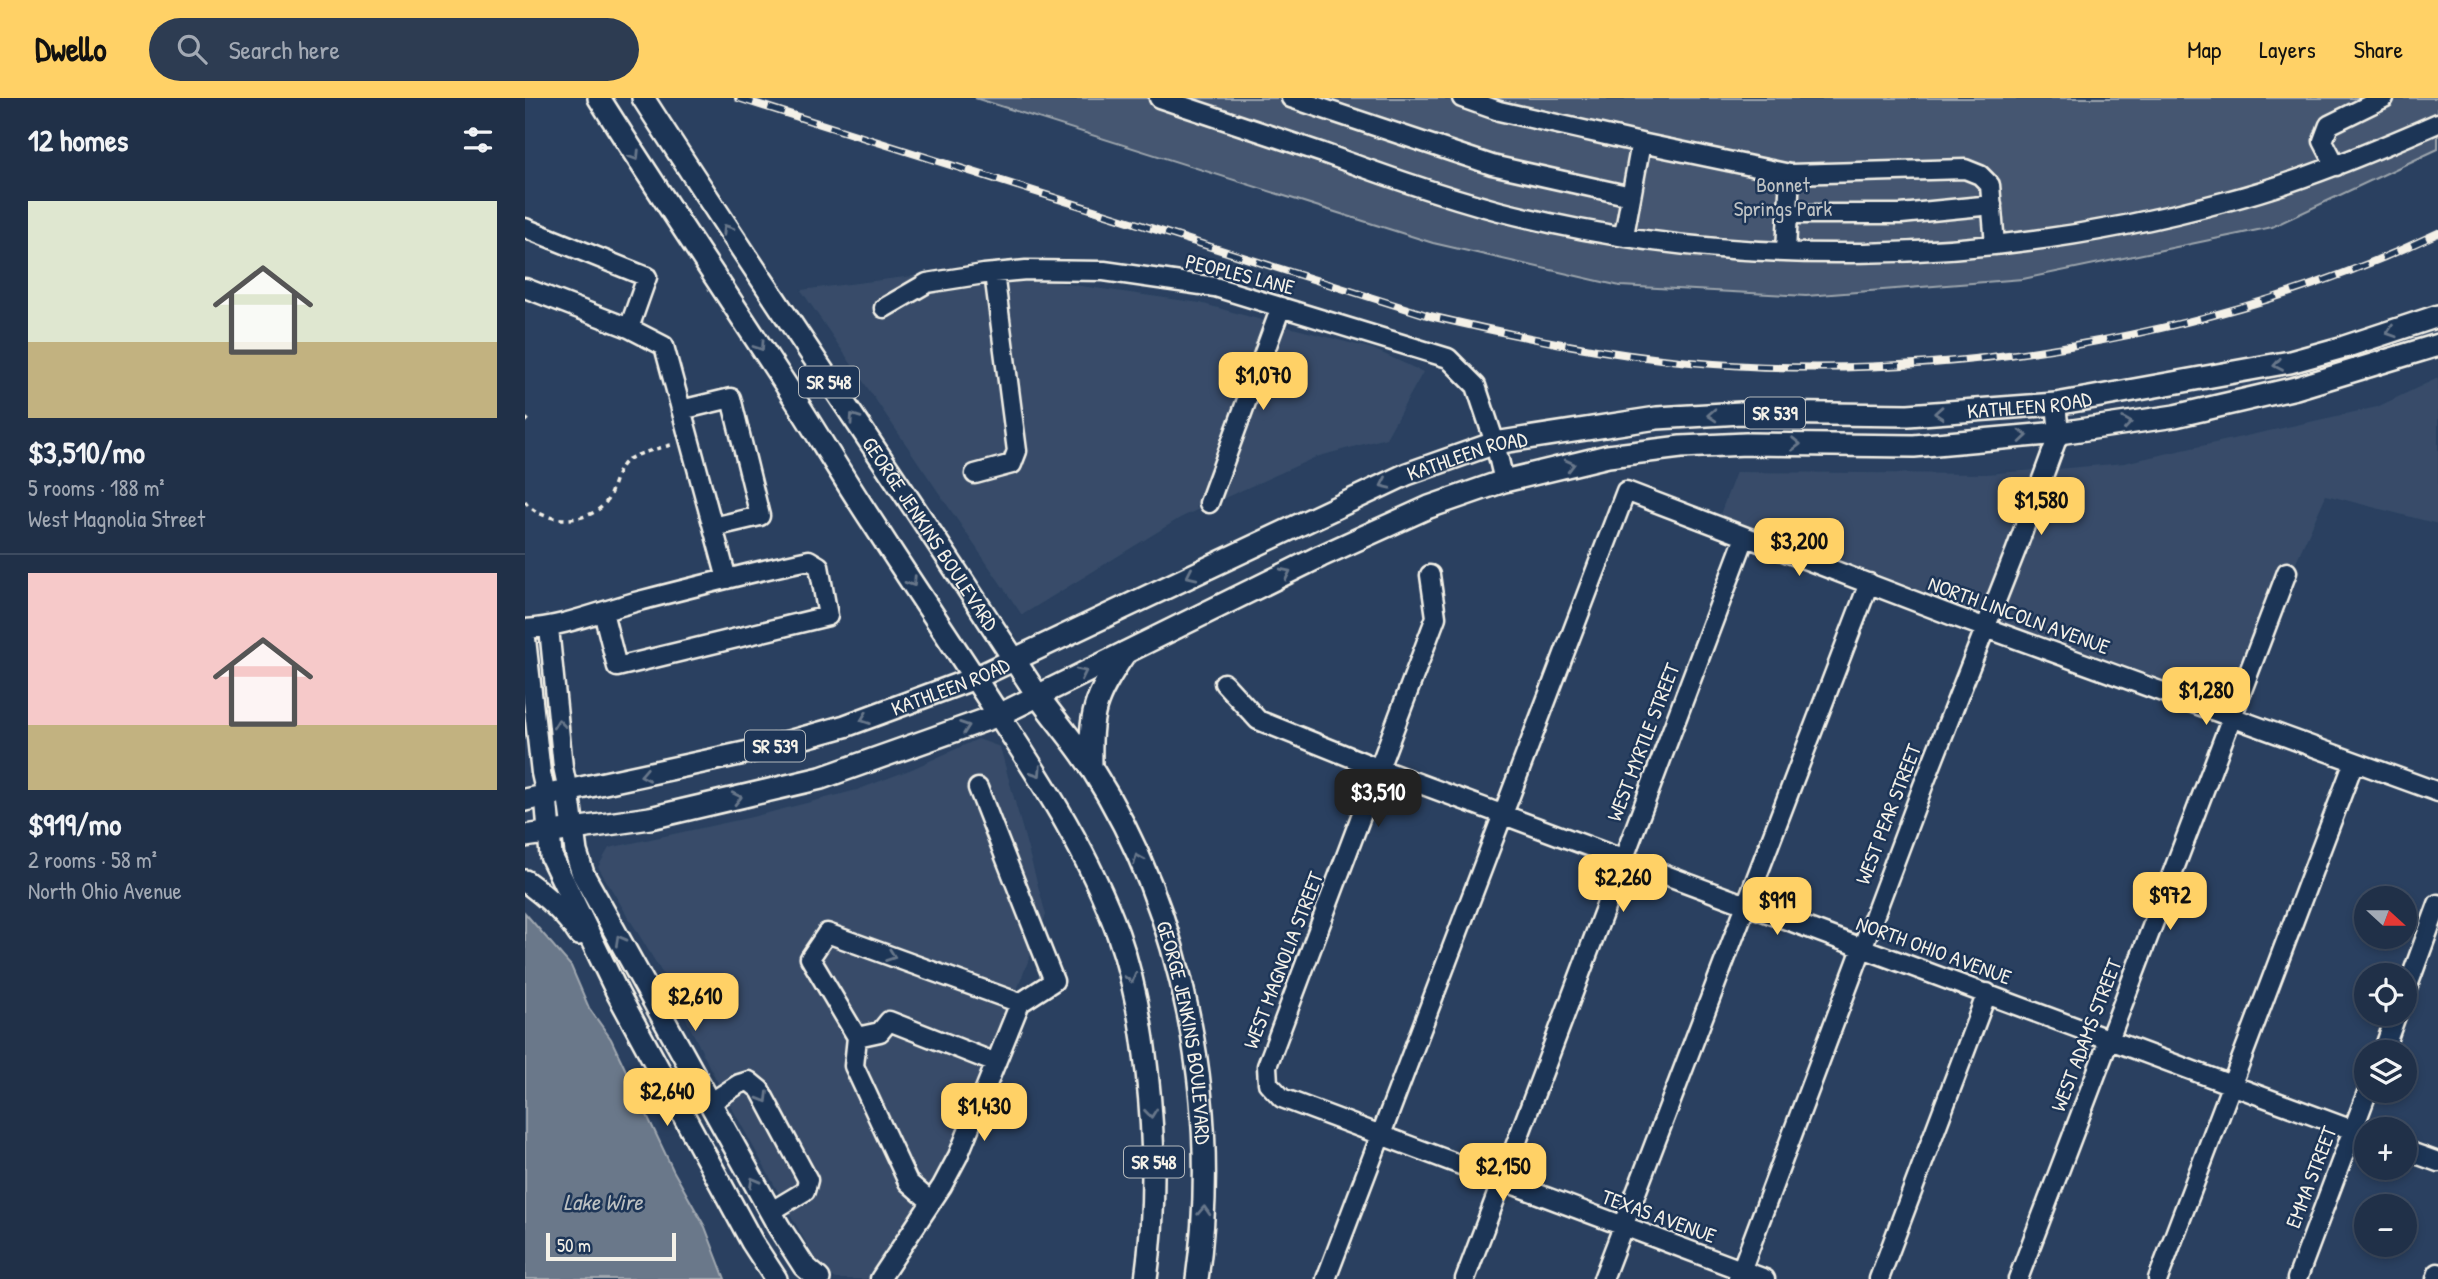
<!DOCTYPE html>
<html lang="en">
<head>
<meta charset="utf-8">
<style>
	body { margin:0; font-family:"Patrick Hand",sans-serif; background:#2d3c52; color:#f1f3f6; height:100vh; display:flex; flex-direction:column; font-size:26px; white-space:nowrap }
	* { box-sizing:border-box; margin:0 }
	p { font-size:23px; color:#a2a9b4 }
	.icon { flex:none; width:38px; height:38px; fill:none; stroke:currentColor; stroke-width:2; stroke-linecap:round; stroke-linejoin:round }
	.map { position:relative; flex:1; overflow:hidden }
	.drawer { display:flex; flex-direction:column; background:#203048; width:525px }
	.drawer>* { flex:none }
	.needle { width:46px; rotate:111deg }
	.tools { position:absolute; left:1829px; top:788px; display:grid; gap:14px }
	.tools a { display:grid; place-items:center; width:63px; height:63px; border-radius:50%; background:#203048; box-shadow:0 4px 10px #0003,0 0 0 2px #3d4b60; font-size:35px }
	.scale { position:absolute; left:21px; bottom:18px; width:130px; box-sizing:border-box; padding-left:7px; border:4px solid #f4f1e8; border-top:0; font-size:19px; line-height:24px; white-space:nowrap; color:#f4f1e8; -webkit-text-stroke:5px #1d3557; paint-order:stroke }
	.price { position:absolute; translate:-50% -60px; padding:0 16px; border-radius:14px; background:#ffd166; color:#111; font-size:23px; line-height:46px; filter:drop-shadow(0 2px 4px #0008) }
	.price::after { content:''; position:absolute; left:50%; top:42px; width:21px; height:16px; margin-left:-10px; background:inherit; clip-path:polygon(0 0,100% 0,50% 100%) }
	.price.current { background:#222; color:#fff }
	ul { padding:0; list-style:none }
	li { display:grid; align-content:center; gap:14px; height:371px; padding:0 28px }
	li+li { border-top:2px solid #3d4b60 }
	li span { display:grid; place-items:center; height:217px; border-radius:0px; color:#555 }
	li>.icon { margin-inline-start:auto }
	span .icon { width:126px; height:126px; fill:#fffc; stroke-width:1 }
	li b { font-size:30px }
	h2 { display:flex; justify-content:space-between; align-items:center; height:84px; padding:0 28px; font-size:30px }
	header { display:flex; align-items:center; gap:42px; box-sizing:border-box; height:98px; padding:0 35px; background:#ffd166; color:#111 }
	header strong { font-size:33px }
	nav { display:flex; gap:38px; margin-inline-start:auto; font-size:24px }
	.search { width:490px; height:63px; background:#2d3c52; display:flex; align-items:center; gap:18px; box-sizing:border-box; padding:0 24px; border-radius:38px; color:#a2a9b4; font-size:26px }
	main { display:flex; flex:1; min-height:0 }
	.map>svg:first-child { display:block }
	.built { fill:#374c69 }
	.green { fill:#445771; stroke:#9ca4ac; stroke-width:2 }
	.water { fill:#6a788a; stroke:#a1a8b0; stroke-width:2 }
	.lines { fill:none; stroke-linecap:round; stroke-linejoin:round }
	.minor-casing { stroke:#f4f1e8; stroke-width:23 }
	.major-casing { stroke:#f4f1e8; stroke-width:26 }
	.path { stroke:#f4f1e8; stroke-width:3.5; stroke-dasharray:5 5; stroke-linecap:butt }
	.minor { stroke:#1d3557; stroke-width:18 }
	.major { stroke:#1d3557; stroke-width:21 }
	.rail-casing { stroke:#f4f1e8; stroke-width:8 }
	.rail { stroke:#1d3557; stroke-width:5; stroke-dasharray:16; stroke-linecap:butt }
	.oneway { stroke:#68778a }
	.labels { text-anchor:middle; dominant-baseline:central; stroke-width:5; stroke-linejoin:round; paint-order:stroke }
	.shield { fill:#1d3557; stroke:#b4b9bc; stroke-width:2 }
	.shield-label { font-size:19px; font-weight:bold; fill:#f4f1e8 }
	.park-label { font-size:21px; fill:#bfc3c4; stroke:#1d3557 }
	.street-label { font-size:21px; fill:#f4f1e8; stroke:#1d3557 }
	.water-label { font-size:23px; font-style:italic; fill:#bdc1c2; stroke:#1d3557 }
</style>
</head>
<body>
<header>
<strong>Dwello</strong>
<div class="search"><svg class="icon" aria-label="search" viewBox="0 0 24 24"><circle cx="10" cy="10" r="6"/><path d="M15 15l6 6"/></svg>Search here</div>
<nav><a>Map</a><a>Layers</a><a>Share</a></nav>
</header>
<main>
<section class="drawer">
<h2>12 homes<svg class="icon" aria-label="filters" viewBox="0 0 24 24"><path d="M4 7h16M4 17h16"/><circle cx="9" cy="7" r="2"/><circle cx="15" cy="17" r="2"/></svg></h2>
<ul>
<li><span style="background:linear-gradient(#dfe7d0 65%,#c2b280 0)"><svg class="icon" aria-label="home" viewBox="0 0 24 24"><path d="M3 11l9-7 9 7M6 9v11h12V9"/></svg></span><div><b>$3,510/mo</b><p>5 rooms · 188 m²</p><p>West Magnolia Street</p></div></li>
<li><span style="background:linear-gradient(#f6c9c9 70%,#c2b280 0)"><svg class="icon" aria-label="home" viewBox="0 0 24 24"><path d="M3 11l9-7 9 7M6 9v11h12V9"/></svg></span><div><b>$919/mo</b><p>2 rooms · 58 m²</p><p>North Ohio Avenue</p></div></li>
</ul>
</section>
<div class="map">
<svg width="1913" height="1181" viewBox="0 0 1913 1181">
	<rect width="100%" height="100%" fill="#2a4060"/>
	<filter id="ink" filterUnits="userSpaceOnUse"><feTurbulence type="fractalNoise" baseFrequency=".0143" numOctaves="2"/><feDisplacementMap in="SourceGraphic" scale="14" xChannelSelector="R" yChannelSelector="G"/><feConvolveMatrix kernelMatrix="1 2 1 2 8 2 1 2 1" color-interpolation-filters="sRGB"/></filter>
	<g filter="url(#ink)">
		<path class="built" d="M 404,176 L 397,178 L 346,207 L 357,222 L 406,194 L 461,185 L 507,181 L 675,205 L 740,223 L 671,409 L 674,411 L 655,420 L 497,517 L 276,192 Z
			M 760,228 L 848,251 L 898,274 L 861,340 L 791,359 L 695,402 Z
			M 1913,280 L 1913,426 L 1801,397 L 1769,468 L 1756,463 L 1701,606 L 1474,524 L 1532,371 L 1599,365 L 1852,309 Z
			M 1510,372 L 1455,517 L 1194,419 L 1211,374 L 1461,376 Z
			M 453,641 L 475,649 L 521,817 L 490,897 L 486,902 L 424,1054 L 408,1083 L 343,1181 L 311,1181 L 295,1170 L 185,970 L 145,888 L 73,769 L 84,750 L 227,719 L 332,692 L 387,671 Z"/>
		<path class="green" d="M 450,0 L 1913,0 L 1913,51 L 1747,129 L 1498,181 L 1281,198 L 1095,188 L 908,145 Z"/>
		<path class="water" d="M 0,815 L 46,868 L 64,910 L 86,941 L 148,1072 L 180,1129 L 200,1181 L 0,1181 Z"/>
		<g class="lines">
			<defs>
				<path id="minor" d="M 634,0 C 689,18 743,37 798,55 C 856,76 914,97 974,113 C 1209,174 1469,167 1702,103 C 1775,84 1844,55 1913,25
					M 766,0 L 967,67 L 1106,98
					M 937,0 L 974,13 L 1116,45 L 1099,137
					M 1116,45 L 1265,76
					M 1811,68 L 1798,43 L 1804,27 L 1859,0
					M 1263,116 L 1376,116 L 1467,107
					M 0,130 L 122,179 L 104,230 L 0,190
					M 1261,153 L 1265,76 L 1440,71 L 1455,77 L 1465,87 L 1470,147
					M 359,210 L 402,185 L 459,176 L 501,172 L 579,173 L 690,189 L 923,260 L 951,288 L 970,345 L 979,383
					M 104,230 L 139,248 L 202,481
					M 156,312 L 206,300 L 235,418 L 188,429
					M 450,376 L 487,366 L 492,353 L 469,175
					M 684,405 L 756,209
					M 905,477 L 911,519 L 742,968 L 743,985 L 757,1000 L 1240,1181
					M 24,530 L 38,669 L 43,693
					M 0,531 C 38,529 73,514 110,504 C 168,489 226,474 284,462 L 294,468 L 303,518 L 92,569 L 78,514
					M 0,532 L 16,675 L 21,697
					M 699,585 L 733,622 L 855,671 L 1841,1037
					M 1880,896 L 1913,806
					M 332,939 L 329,968 L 383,1084 L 406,1104
					M 1858,954 L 1872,915
					M 471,965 L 364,923 L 355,934 L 332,939 L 285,860 L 302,835 L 495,905
					M 185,1005 L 214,986 L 224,983 L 235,992 L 283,1082 L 280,1093 L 245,1114
					M 1880,1052 L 1913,1064
					M 355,1181 L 417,1088 L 433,1058 L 495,905 L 529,883 L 453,690
					M 801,1181 L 1101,393 L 1431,519 L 1913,694
					M 940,1181 L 1220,439
					M 1078,1181 L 1344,485
					M 1213,1181 L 1398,688 L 1491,452 L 1534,335 L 1531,306
					M 1354,1181 L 1462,895
					M 1493,1181 L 1762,474
					M 1633,1181 L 1829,664
					M 1772,1181 L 1843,992
					M 1911,1181 L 1913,1175"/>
				<g id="major">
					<path d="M 74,0 C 134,95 196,187 257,281 C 289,330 318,380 350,428 C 391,492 434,555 475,619 C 521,689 565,758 593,836 C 609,881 617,927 622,974 C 630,1045 631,1110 621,1181"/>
					<path id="s1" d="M 118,0 C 211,145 308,288 404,432 C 440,486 475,540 511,595 C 529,621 550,644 567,671 C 660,817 696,1010 672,1181"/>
					<path d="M 566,670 C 565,614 568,602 600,555"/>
					<path d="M 43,693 L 51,754 L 58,776 L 254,1129 L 279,1168 L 294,1181"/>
					<path d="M 21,697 L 26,758 L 93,896 L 227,1144 L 251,1181"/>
					<path id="s2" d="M 0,702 L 238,651 L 320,628 L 450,580 L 882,376 L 970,345 L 1132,320 L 1216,315 L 1383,317 L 1531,306 L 1765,264 L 1819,249 L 1913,218"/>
					<path d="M 0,738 L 125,720 L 296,680 L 474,617 L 796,458 L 904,409 L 979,383 L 1083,358 L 1156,349 L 1221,346 L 1389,348 L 1534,335 L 1650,318 L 1771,290 L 1913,247"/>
					<path d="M 0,783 C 21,798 40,814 54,836"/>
				</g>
			</defs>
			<use href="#minor" class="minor-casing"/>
			<use href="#major" class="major-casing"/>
			<path class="path" d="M 0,324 L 5,319
				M 0,403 C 16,427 64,427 81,404 C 89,392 90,375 99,365 C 107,356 136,350 149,346"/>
			<use href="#minor" class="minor"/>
			<use href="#major" class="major"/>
			<defs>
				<path id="rail" d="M 213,0 L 905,218 C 991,238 1077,256 1165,264 C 1409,286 1692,241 1913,135"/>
			</defs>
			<use href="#rail" class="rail-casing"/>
			<use href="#rail" class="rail"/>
		</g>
		<defs><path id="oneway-chevron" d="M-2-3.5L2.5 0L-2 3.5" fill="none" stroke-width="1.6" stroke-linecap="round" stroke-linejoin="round" transform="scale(1.75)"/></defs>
		<g class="oneway">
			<use href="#oneway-chevron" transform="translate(110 58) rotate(58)"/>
			<use href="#oneway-chevron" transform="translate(202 131) rotate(-123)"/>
			<use href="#oneway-chevron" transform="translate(1866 234) rotate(162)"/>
			<use href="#oneway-chevron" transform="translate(235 248) rotate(56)"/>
			<use href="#oneway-chevron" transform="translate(1753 267) rotate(169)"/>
			<use href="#oneway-chevron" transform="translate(1414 315) rotate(176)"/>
			<use href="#oneway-chevron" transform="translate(1187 317) rotate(177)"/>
			<use href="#oneway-chevron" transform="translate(329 320) rotate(-125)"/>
			<use href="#oneway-chevron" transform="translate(1602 325) rotate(-8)"/>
			<use href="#oneway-chevron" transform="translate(1498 338) rotate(-5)"/>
			<use href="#oneway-chevron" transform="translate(1271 346) rotate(1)"/>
			<use href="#oneway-chevron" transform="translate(1045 367) rotate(-14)"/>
			<use href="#oneway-chevron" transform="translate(860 386) rotate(155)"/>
			<use href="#oneway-chevron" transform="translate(761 475) rotate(-26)"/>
			<use href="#oneway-chevron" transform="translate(666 477) rotate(155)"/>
			<use href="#oneway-chevron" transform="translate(387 484) rotate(57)"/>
			<use href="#oneway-chevron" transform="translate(557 575) rotate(-26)"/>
			<use href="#oneway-chevron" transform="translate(340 621) rotate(160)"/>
			<use href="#oneway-chevron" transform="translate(34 626) rotate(-96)"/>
			<use href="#oneway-chevron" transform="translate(440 629) rotate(-19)"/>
			<use href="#oneway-chevron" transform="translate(512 674) rotate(57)"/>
			<use href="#oneway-chevron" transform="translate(120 677) rotate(169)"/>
			<use href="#oneway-chevron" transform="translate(212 700) rotate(-13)"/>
			<use href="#oneway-chevron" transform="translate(613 761) rotate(-114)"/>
			<use href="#oneway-chevron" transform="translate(95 842) rotate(-119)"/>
			<use href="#oneway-chevron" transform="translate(366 858) rotate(20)"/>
			<use href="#oneway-chevron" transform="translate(606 880) rotate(74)"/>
			<use href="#oneway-chevron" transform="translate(239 1000) rotate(59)"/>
			<use href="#oneway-chevron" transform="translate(626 1015) rotate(84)"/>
			<use href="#oneway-chevron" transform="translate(229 1084) rotate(-119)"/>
			<use href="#oneway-chevron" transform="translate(679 1113) rotate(-87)"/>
		</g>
	</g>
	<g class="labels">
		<g class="shield">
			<rect x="274" y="268.5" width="60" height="31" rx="5"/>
			<rect x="1220" y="299.5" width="60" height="31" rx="5"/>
			<rect x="220" y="632.5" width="60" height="31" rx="5"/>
			<rect x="599" y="1048.5" width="60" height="31" rx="5"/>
		</g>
		<g class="shield-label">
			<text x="304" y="284">SR 548</text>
			<text x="1250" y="315">SR 539</text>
			<text x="250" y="648">SR 539</text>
			<text x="629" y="1064">SR 548</text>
		</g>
		<g class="park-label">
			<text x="1258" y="86">Bonnet<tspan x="1258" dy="24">Springs Park</tspan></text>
		</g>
		<g class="street-label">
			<text transform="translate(715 176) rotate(14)">PEOPLES LANE</text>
			<text stroke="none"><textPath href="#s2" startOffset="1575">KATHLEEN ROAD</textPath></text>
			<text stroke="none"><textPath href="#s2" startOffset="1008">KATHLEEN ROAD</textPath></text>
			<text stroke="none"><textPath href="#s1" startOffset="522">GEORGE JENKINS BOULEVARD</textPath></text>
			<text transform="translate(1494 517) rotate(20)">NORTH LINCOLN AVENUE</text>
			<text stroke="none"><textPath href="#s2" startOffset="441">KATHLEEN ROAD</textPath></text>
			<text transform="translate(1118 644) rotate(-69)">WEST MYRTLE STREET</text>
			<text transform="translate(1363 716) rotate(-69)">WEST PEAR STREET</text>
			<text transform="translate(1409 852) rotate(20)">NORTH OHIO AVENUE</text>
			<text transform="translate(758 862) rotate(-69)">WEST MAGNOLIA STREET</text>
			<text stroke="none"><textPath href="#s1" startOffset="1090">GEORGE JENKINS BOULEVARD</textPath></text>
			<text transform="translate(1561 937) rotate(-69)">WEST ADAMS STREET</text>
			<text transform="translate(1786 1079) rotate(-69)">EMMA STREET</text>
			<text transform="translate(1134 1118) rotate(20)">TEXAS AVENUE</text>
		</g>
		<g class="water-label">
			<text x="78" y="1103">Lake Wire</text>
		</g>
	</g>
</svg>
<div class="tools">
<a><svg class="needle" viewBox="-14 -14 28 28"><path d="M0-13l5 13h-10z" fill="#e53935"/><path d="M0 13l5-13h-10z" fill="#a2a9b4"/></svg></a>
<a><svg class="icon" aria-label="locate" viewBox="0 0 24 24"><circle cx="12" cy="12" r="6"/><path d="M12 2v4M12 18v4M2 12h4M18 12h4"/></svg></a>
<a><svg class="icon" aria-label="layers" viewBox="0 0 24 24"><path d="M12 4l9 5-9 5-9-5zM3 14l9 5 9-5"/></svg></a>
<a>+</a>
<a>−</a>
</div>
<div class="scale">50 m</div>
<b class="price" style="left:738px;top:314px">$1,070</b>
<b class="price" style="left:1516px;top:439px">$1,580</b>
<b class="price" style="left:1274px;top:480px">$3,200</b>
<b class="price" style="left:1681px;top:629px">$1,280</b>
<b class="price current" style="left:853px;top:731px">$3,510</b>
<b class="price" style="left:1098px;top:816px">$2,260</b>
<b class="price" style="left:1645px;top:834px">$972</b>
<b class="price" style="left:1252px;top:839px">$919</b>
<b class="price" style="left:170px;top:935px">$2,610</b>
<b class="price" style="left:142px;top:1030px">$2,640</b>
<b class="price" style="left:459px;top:1045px">$1,430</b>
<b class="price" style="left:978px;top:1105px">$2,150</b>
</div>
</main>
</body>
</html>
